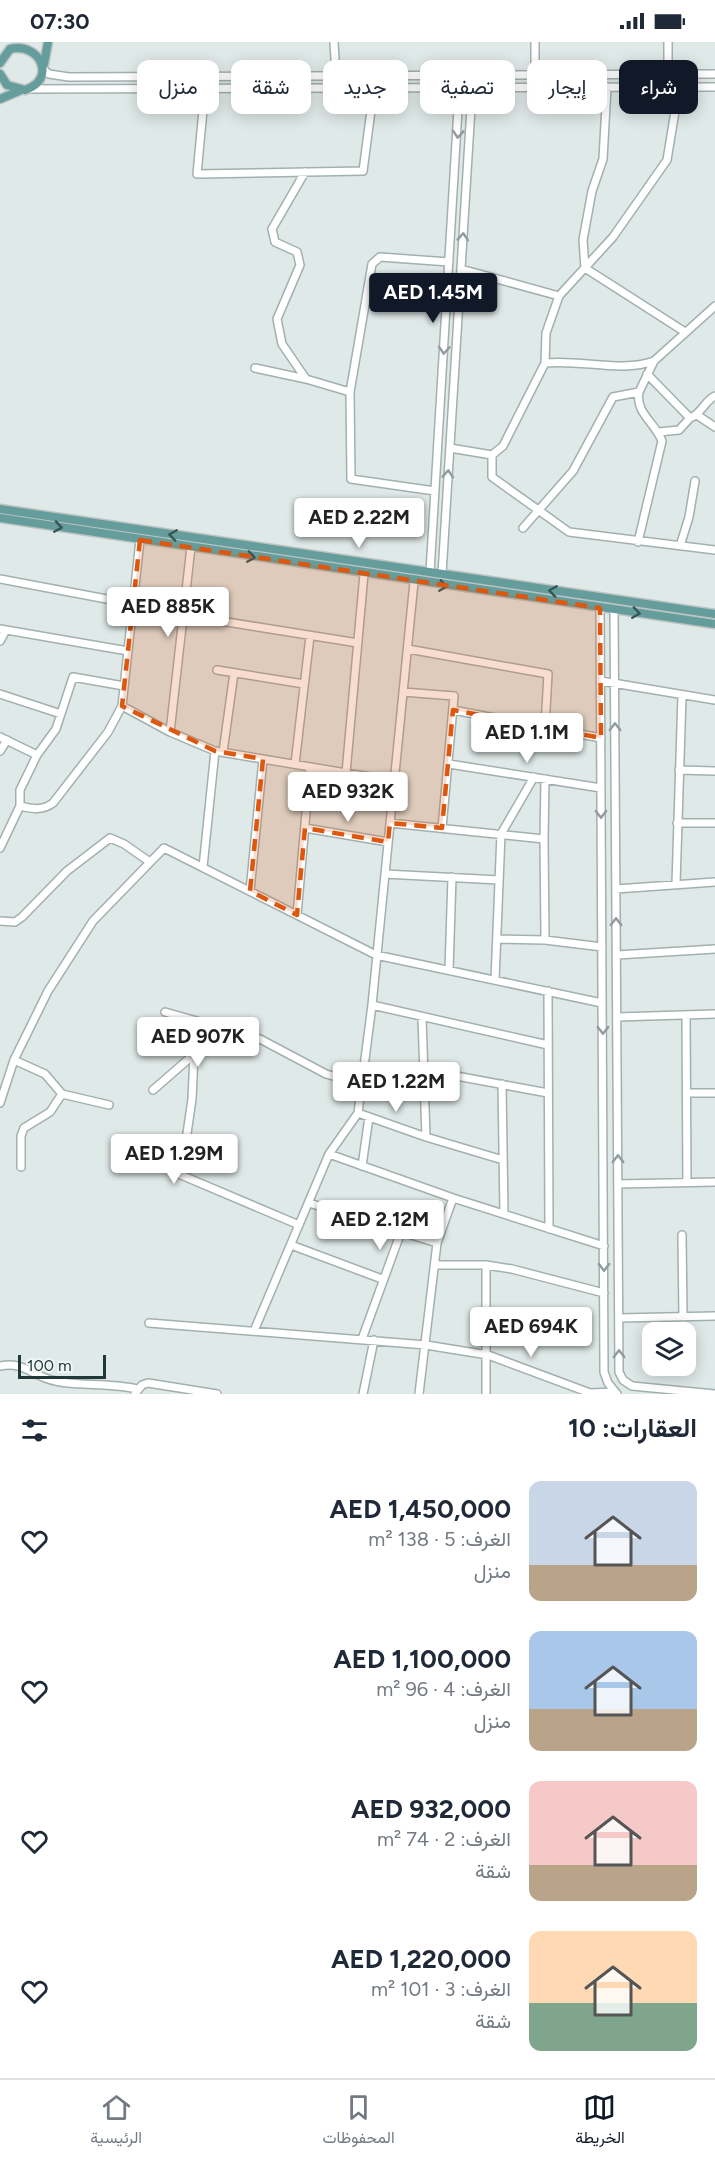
<!DOCTYPE html>
<html lang="ar">
<head>
<meta charset="utf-8">
<style>
	body { margin:0; font-family:Figtree,Vazirmatn,sans-serif; background:#f2f2f3; color:#1f2937; direction:rtl; height:100vh; display:flex; flex-direction:column; font-size:22px; white-space:nowrap }
	* { box-sizing:border-box; margin:0 }
	p { font-size:20px; color:#747a83 }
	.icon { flex:none; width:33px; height:33px; fill:none; stroke:currentColor; stroke-width:2; stroke-linecap:round; stroke-linejoin:round }
	.map { position:relative; height:1352px; overflow:hidden; direction:ltr }
	.side { display:flex; flex-direction:column; background:#fff; flex:1 }
	.side>* { flex:none }
	.guide { position:absolute; left:18px; top:18px; width:680px; height:54px; direction:rtl; display:flex; gap:12px }
	.tools { position:absolute; left:642px; top:1280px; display:grid; gap:12px }
	.tools a { display:grid; place-items:center; width:54px; height:54px; border-radius:12px; background:#fff; box-shadow:0 3px 15px #0003; font-size:30px }
	.scale { position:absolute; left:18px; bottom:15px; width:88px; box-sizing:border-box; padding-left:6px; border:3px solid #213838; border-top:0; font-size:16px; line-height:21px; white-space:nowrap; color:#213838; -webkit-text-stroke:4px #eff6f4; paint-order:stroke }
	.price { position:absolute; translate:-50% -51px; padding:0 14px; border-radius:6px; background:#fff; color:#222; font-size:20px; line-height:39px; filter:drop-shadow(0 2px 3px #0008) }
	.price::after { content:''; position:absolute; left:50%; top:36px; width:18px; height:14px; margin-left:-9px; background:inherit; clip-path:polygon(0 0,100% 0,50% 100%) }
	.price.active { background:#111827; color:#fff }
	ul { padding:0; list-style:none }
	li { display:flex; align-items:center; gap:18px; height:150px; padding:0 18px }
	li span { display:grid; place-items:center; flex:none; width:168px; height:120px; border-radius:12px; color:#555 }
	li>.icon { margin-inline-start:auto }
	span .icon { width:72px; height:72px; fill:#fffc; stroke-width:1 }
	li b { font-size:26px }
	h2 { display:flex; justify-content:space-between; align-items:center; height:72px; padding:0 18px; font-size:26px }
	.pill { padding:0 21px; border-radius:12px; background:#fff; box-shadow:0 3px 15px #0003; font-size:21px; line-height:54px }
	.pill.active { background:#111827; color:#fff }
	.status { display:flex; justify-content:space-between; align-items:center; height:42px; padding:0 30px; background:#fff; direction:ltr }
	.status svg { height:16px; fill:currentColor }
	.tabs { display:flex; justify-content:space-around; align-items:center; height:84px; border-top:2px solid #e0e1e3; background:#fff; font-size:16px; color:#747a83 }
	.tabs a { display:grid; justify-items:center; gap:3px }
	.tabs .active { color:#111827 }
	.map>svg:first-child { display:block }
	.lines { fill:none; stroke-linecap:round; stroke-linejoin:round }
	.minor-casing { stroke:#a2b0af; stroke-width:10 }
	.major-casing { stroke:#bcc3c3; stroke-width:11 }
	.minor { stroke:#fff; stroke-width:7 }
	.major { stroke:#659d9c; stroke-width:8 }
	.oneway { stroke:#909c9c }
	.oneway2 { stroke:#355656 }
	.marked { fill:#de570e; fill-opacity:0.2; stroke:#de570e; stroke-width:4.5; stroke-dasharray:12 8; stroke-linejoin:round }
</style>
</head>
<body>
<div class="status"><b>07:30</b><svg viewBox="0 0 49 12"><path d="M0 12V9h3v3zM5 12V6h3v6zM10 12V3h3v9zM15 12V0h3v12zM26 1h20v11H26zM47 4h2v5h-2z"/></svg></div>
<div class="map">
<svg width="715" height="1352" viewBox="0 0 715 1352">
	<rect width="100%" height="100%" fill="#dfe9e7"/>
	<g class="lines">
		<defs>
			<path id="minor" d="M 334,0 L 336,34
				M 535,0 L 535,33
				M 668,0 L 668,33
				M 44,28 L 49,32 L 69,35 L 715,32
				M 607,45 L 603,117 L 592,149 L 583,198 L 585,226 L 685,290
				M 31,47 L 715,45
				M 205,47 L 197,132 L 363,129 L 374,46
				M 305,130 L 272,187 L 275,200 L 297,210 L 300,223 L 277,277 L 282,302 L 306,337 L 350,350 L 351,437 L 435,449
				M 461,227 L 559,254
				M 545,321 L 546,291 L 559,254 L 613,195 L 667,118 L 679,45
				M 255,326 L 306,337
				M 647,332 L 690,376 L 679,388 L 659,390
				M 350,350 L 372,222 L 380,215 L 449,220
				M 639,350 L 654,319 L 715,264
				M 697,373 L 715,385
				M 690,376 C 702,372 704,359 715,354
				M 450,406 L 492,413 L 492,435 L 569,490 L 715,508
				M 492,413 L 503,404 L 545,321 C 581,317 621,331 654,319
				M 523,486 L 573,429 L 613,355 L 639,350 C 635,371 655,380 662,399 L 638,500
				M 140,498 L 122,664 L 170,690 L 215,709 L 394,739
				M 680,504 L 689,475 L 695,439
				M 430,530 L 460,34
				M 442,532 L 473,34
				M 0,537 L 133,562
				M 414,540 L 372,963 L 358,1071 L 329,1112 L 453,1156 L 604,1204
				M 600,566 L 604,1330 L 608,1341 L 617,1352
				M 614,568 L 619,1330 L 623,1338 L 632,1344 L 715,1352
				M 183,573 L 358,601
				M 0,587 L 128,609
				M 0,599 L 6,588
				M 408,607 L 548,632 L 545,685
				M 217,628 L 304,642
				M 601,639 L 715,658
				M 403,650 L 454,654 L 442,786
				M 0,652 L 61,672
				M 453,668 L 601,696
				M 170,690 L 191,505
				M 0,695 L 37,713
				M 0,709 L 7,698
				M 223,710 L 234,631
				M 295,722 L 310,594
				M 449,722 L 601,746
				M 679,728 L 715,729
				M 346,731 L 364,532
				M 20,764 C 32,767 42,769 53,761 L 108,690 L 122,664
				M 390,781 L 544,797 L 545,895
				M 677,781 L 715,781
				M 305,786 L 388,800
				M 544,797 L 545,737
				M 0,806 L 20,764 L 20,748 L 37,713 L 56,687 L 73,635 L 124,644
				M 203,825 L 215,709
				M 385,832 L 499,838
				M 676,842 L 682,654
				M 616,847 L 715,840
				M 250,849 L 263,717
				M 297,873 L 310,725
				M 0,879 L 15,880 L 22,875 L 67,829 L 110,796 L 124,802 L 150,820
				M 497,897 L 545,898 L 602,905
				M 617,913 L 715,907
				M 449,928 L 452,835
				M 495,938 L 501,792 L 534,735
				M 548,949 L 549,1187
				M 372,963 L 548,1003
				M 165,970 L 260,997 L 326,1032 L 361,1042
				M 686,973 L 687,1140
				M 422,975 L 426,1095 L 503,1118
				M 617,975 L 715,972
				M 194,1013 L 192,1057 L 181,1133 L 299,1183
				M 14,1018 L 45,1032 L 62,1052 L 109,1063
				M 424,1028 L 548,1051
				M 502,1042 L 504,1172
				M 153,1048 L 223,987
				M 687,1051 L 715,1051
				M 0,1061 L 14,1018 L 48,949 L 93,879 L 164,806 L 376,913 L 602,961
				M 358,1071 L 426,1095
				M 362,1124 L 369,1075
				M 21,1125 L 21,1094 L 24,1086 L 50,1070 L 62,1052
				M 618,1142 L 715,1140
				M 309,1161 L 437,1201
				M 682,1193 L 683,1275
				M 291,1203 L 382,1237
				M 435,1223 L 486,1223 L 512,1227 L 604,1251
				M 486,1223 L 486,1352
				M 619,1276 L 715,1274
				M 149,1281 L 426,1303 L 488,1313 L 590,1351 L 614,1350
				M 254,1289 L 329,1112
				M 362,1297 L 401,1190
				M 0,1324 C 22,1320 28,1330 48,1337 C 70,1345 110,1340 137,1347
				M 135,1352 L 142,1343 L 148,1341 L 217,1352
				M 363,1352 L 374,1298
				M 419,1352 L 437,1201 L 453,1156"/>
			<path id="major" d="M 0,21 L 10,7 C 41,0 57,38 25,48 L 7,43 L 0,32
				M 44,22 L 48,0
				M 0,57 L 19,49
				M 0,467 L 715,572
				M 0,476 L 715,582"/>
		</defs>
		<use href="#minor" class="minor-casing"/>
		<use href="#major" class="major-casing"/>
		<use href="#minor" class="minor"/>
		<use href="#major" class="major"/>
	</g>
	<defs><path id="oneway-chevron" d="M-2-3.5L2.5 0L-2 3.5" fill="none" stroke-width="1.6" stroke-linecap="round" stroke-linejoin="round" transform="scale(1.5)"/></defs>
	<g class="oneway">
		<use href="#oneway-chevron" transform="translate(458 92) rotate(94)"/>
		<use href="#oneway-chevron" transform="translate(463 195) rotate(-86)"/>
		<use href="#oneway-chevron" transform="translate(444 308) rotate(94)"/>
		<use href="#oneway-chevron" transform="translate(448 432) rotate(-86)"/>
		<use href="#oneway-chevron" transform="translate(615 685) rotate(-90)"/>
		<use href="#oneway-chevron" transform="translate(601 772) rotate(90)"/>
		<use href="#oneway-chevron" transform="translate(616 880) rotate(-90)"/>
		<use href="#oneway-chevron" transform="translate(603 988) rotate(90)"/>
		<use href="#oneway-chevron" transform="translate(618 1117) rotate(-90)"/>
		<use href="#oneway-chevron" transform="translate(604 1225) rotate(90)"/>
		<use href="#oneway-chevron" transform="translate(619 1312) rotate(-90)"/>
	</g>
	<g class="oneway2">
		<use href="#oneway-chevron" transform="translate(58 485) rotate(9)"/>
		<use href="#oneway-chevron" transform="translate(173 493) rotate(-172)"/>
		<use href="#oneway-chevron" transform="translate(251 515) rotate(9)"/>
		<use href="#oneway-chevron" transform="translate(443 544) rotate(8)"/>
		<use href="#oneway-chevron" transform="translate(553 549) rotate(-172)"/>
		<use href="#oneway-chevron" transform="translate(636 571) rotate(8)"/>
	</g>
	<path class="marked" d="M 140,498 L 600,566 L 601,696 L 453,668 L 442,786 L 390,781 L 388,800 L 305,786 L 297,873 L 250,849 L 263,717 L 215,709 L 122,664 Z"/>
</svg>
<div class="tools">
<a><svg class="icon" aria-label="layers" viewBox="0 0 24 24"><path d="M12 4l9 5-9 5-9-5zM3 14l9 5 9-5"/></svg></a>
</div>
<div class="scale">100 m</div>
<b class="price active" style="left:433px;top:282px">AED 1.45M</b>
<b class="price" style="left:359px;top:507px">AED 2.22M</b>
<b class="price" style="left:168px;top:596px">AED 885K</b>
<b class="price" style="left:527px;top:722px">AED 1.1M</b>
<b class="price" style="left:348px;top:781px">AED 932K</b>
<b class="price" style="left:198px;top:1026px">AED 907K</b>
<b class="price" style="left:396px;top:1071px">AED 1.22M</b>
<b class="price" style="left:174px;top:1143px">AED 1.29M</b>
<b class="price" style="left:380px;top:1209px">AED 2.12M</b>
<b class="price" style="left:531px;top:1316px">AED 694K</b>
<div class="guide">
<a class="pill active">شراء</a>
<a class="pill">إيجار</a>
<a class="pill">تصفية</a>
<a class="pill">جديد</a>
<a class="pill">شقة</a>
<a class="pill">منزل</a>
</div>
</div>
<section class="side">
<h2>العقارات: 10<svg class="icon" aria-label="filters" viewBox="0 0 24 24"><path d="M4 7h16M4 17h16"/><circle cx="9" cy="7" r="2"/><circle cx="15" cy="17" r="2"/></svg></h2>
<ul>
<li><span style="background:linear-gradient(#c9d6e8 70%,#b9a48a 0)"><svg class="icon" aria-label="home" viewBox="0 0 24 24"><path d="M3 11l9-7 9 7M6 9v11h12V9"/></svg></span><div><b>AED 1,450,000</b><p>الغرف: 5 · 138 m²</p><p>منزل</p></div><svg class="icon" aria-label="heart" viewBox="0 0 24 24"><path d="M12 20l-8-8c-3-5 5-10 8-4 3-6 11-1 8 4z"/></svg></li>
<li><span style="background:linear-gradient(#a9c7e8 65%,#b9a48a 0)"><svg class="icon" aria-label="home" viewBox="0 0 24 24"><path d="M3 11l9-7 9 7M6 9v11h12V9"/></svg></span><div><b>AED 1,100,000</b><p>الغرف: 4 · 96 m²</p><p>منزل</p></div><svg class="icon" aria-label="heart" viewBox="0 0 24 24"><path d="M12 20l-8-8c-3-5 5-10 8-4 3-6 11-1 8 4z"/></svg></li>
<li><span style="background:linear-gradient(#f6c9c9 70%,#b9a48a 0)"><svg class="icon" aria-label="home" viewBox="0 0 24 24"><path d="M3 11l9-7 9 7M6 9v11h12V9"/></svg></span><div><b>AED 932,000</b><p>الغرف: 2 · 74 m²</p><p>شقة</p></div><svg class="icon" aria-label="heart" viewBox="0 0 24 24"><path d="M12 20l-8-8c-3-5 5-10 8-4 3-6 11-1 8 4z"/></svg></li>
<li><span style="background:linear-gradient(#ffd9b3 60%,#7fa58c 0)"><svg class="icon" aria-label="home" viewBox="0 0 24 24"><path d="M3 11l9-7 9 7M6 9v11h12V9"/></svg></span><div><b>AED 1,220,000</b><p>الغرف: 3 · 101 m²</p><p>شقة</p></div><svg class="icon" aria-label="heart" viewBox="0 0 24 24"><path d="M12 20l-8-8c-3-5 5-10 8-4 3-6 11-1 8 4z"/></svg></li>
</ul>
</section>
<nav class="tabs">
<a class="active"><svg class="icon" aria-label="map" viewBox="0 0 24 24"><path d="M3 6l6-2 6 2 6-2v14l-6 2-6-2-6 2zM9 4v14M15 6v14"/></svg>الخريطة</a>
<a><svg class="icon" aria-label="saved" viewBox="0 0 24 24"><path d="M7 4h10v16l-5-4-5 4z"/></svg>المحفوظات</a>
<a><svg class="icon" aria-label="home" viewBox="0 0 24 24"><path d="M3 11l9-7 9 7M6 9v11h12V9"/></svg>الرئيسية</a>
</nav>
</body>
</html>
